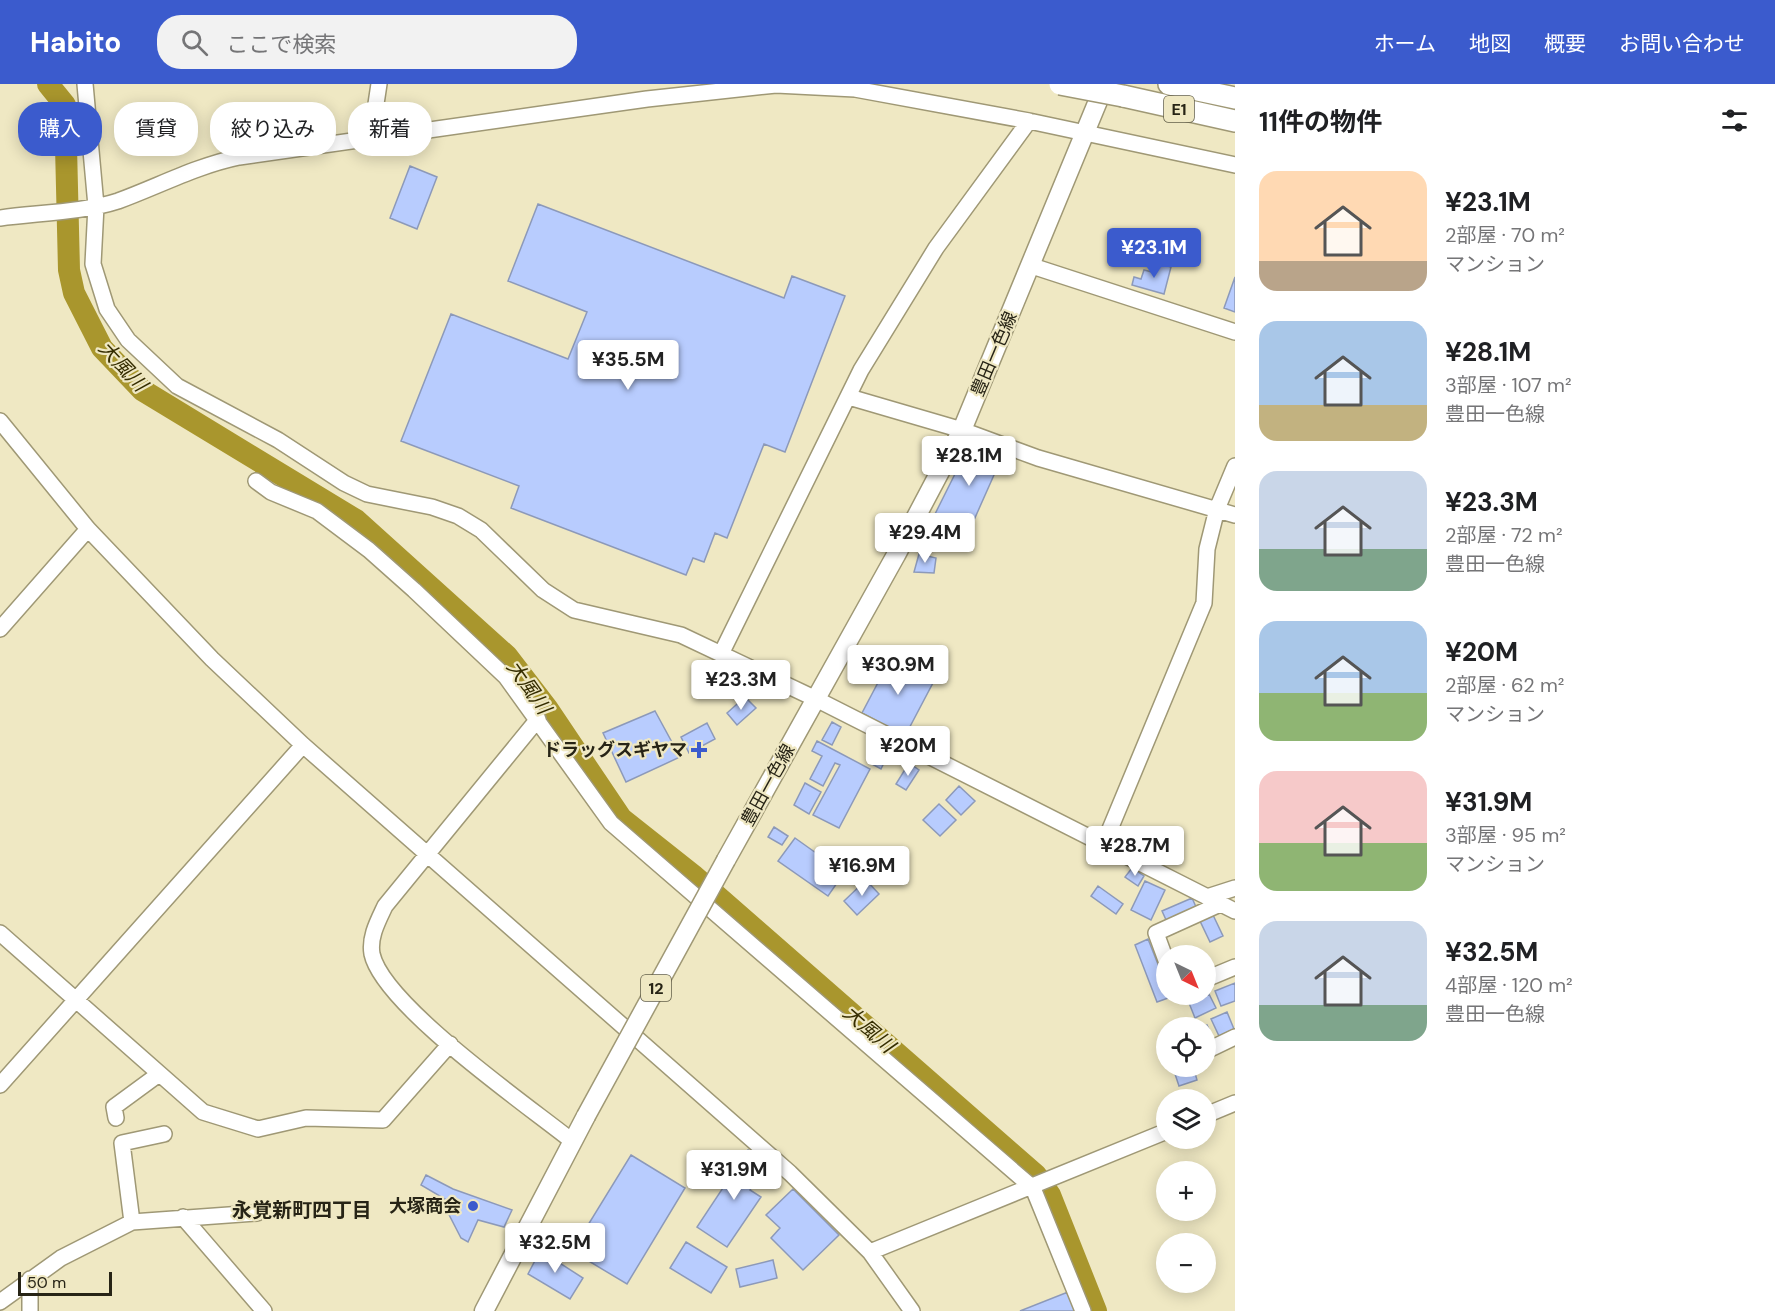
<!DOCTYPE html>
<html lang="ja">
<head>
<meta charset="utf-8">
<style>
	body { margin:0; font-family:"DM Sans","Noto Sans JP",sans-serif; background:#f2f2f2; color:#202124; height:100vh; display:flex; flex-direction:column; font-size:22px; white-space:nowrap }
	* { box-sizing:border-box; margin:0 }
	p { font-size:20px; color:#757577 }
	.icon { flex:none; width:33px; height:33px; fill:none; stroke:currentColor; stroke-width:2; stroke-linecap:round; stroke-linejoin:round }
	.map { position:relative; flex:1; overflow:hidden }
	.side { display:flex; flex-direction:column; background:#fff; width:540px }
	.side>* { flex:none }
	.top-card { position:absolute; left:18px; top:18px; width:570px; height:54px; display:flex; gap:12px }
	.needle { width:39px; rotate:137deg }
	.controls { position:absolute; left:1156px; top:861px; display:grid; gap:12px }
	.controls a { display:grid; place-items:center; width:60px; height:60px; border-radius:50%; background:#fff; box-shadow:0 3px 15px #0003; font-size:30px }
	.scale { position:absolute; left:18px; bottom:15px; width:94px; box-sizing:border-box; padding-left:6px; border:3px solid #272416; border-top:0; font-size:16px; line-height:21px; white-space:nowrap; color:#272416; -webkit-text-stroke:4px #efe8c3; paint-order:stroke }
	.price { position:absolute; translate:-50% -51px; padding:0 14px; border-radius:6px; background:#fff; color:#222; font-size:20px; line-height:39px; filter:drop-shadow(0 2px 3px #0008) }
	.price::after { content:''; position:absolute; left:50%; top:36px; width:18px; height:14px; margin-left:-9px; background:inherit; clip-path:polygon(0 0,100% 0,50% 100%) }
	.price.active { background:#3b5bcd; color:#fff }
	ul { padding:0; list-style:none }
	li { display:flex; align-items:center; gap:18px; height:150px; padding:0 24px }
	li span { display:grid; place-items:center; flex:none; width:168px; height:120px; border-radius:18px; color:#555 }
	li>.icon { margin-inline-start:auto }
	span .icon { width:72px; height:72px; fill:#fffc; stroke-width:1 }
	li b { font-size:26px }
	h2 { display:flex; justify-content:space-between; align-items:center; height:72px; padding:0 24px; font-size:26px }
	.chip { padding:0 21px; border-radius:24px; background:#fff; box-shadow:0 3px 15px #0003; font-size:21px; line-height:54px }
	.chip.active { background:#3b5bcd; color:#fff }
	header { display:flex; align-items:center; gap:36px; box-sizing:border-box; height:84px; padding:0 30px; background:#3b5bcd; color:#fff }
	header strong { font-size:28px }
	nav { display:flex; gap:33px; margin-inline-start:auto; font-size:21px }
	.search { width:420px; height:54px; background:#f2f2f2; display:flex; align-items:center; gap:15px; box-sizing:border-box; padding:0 21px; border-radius:24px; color:#757577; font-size:22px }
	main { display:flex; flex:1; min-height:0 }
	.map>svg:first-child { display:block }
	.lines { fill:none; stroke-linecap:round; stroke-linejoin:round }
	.river { stroke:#a9962d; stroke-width:22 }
	.building { fill:#b8ccfe; stroke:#8c99b9; stroke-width:1.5 }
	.minor-casing { stroke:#9f9875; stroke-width:18 }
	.major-casing { stroke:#9f9875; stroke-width:21 }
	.highway-casing { stroke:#9f9875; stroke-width:24 }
	.minor { stroke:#fff; stroke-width:15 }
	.major { stroke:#fff; stroke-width:18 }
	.highway { stroke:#fff; stroke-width:21 }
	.major-bridge-casing { stroke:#9f9875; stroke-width:21; stroke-linecap:butt }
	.highway-bridge-casing { stroke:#9f9875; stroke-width:24; stroke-linecap:butt }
	.major-bridge { stroke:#fff; stroke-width:18 }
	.highway-bridge { stroke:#fff; stroke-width:21 }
	.poi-dot { fill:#3b5bcd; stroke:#efe8c3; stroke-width:2 }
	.labels { text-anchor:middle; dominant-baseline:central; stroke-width:4.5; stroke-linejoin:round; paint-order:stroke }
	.shield { fill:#efe8c3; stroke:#635f4a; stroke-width:1.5 }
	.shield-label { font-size:16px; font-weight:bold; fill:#272416 }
	.street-label { font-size:18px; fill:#272416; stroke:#efe8c3 }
	.poi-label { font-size:18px; font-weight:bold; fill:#272416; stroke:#efe8c3; text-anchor:end }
	.water-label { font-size:20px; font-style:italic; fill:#352d00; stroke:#efe8c3 }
	.neighbourhood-label { font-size:20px; font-weight:bold; fill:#272416; stroke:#efe8c3 }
</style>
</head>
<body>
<header>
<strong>Habito</strong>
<div class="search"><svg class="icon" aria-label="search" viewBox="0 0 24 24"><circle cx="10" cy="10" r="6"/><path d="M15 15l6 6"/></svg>ここで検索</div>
<nav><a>ホーム</a><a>地図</a><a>概要</a><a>お問い合わせ</a></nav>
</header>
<main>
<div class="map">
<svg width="1235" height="1227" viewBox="0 0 1235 1227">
	<rect width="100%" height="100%" fill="#efe8c3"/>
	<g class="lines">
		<path class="river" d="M 48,0 L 65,21 L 69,186 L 74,209 L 102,264 L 142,306 L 356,436 L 507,572 L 547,624 L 621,734 L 693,791 L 1036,1091 L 1050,1111 L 1096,1227"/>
	</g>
	<path class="building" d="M 410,82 L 437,93 L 417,145 L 390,134 Z
		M 538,120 L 784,214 L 792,192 L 845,212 L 785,368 L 764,360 L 727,454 L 715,449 L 704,478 L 693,474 L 686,491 L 511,424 L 519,402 L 401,357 L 451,230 L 568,275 L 587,228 L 508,197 Z
		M 1155,178 L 1171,183 L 1164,210 L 1132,201 L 1134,193 L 1141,195 L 1144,186 L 1152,188 Z
		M 1235,193 L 1235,228 L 1224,224 Z
		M 970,360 L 1002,373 L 970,445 L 935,430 Z
		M 919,470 L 936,474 L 934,489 L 914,488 Z
		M 892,572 L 935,595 L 905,652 L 862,629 Z
		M 745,613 L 756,624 L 737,641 L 727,629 Z
		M 655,627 L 680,673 L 626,698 L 603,649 Z
		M 832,638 L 841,643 L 832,661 L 822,656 Z
		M 707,639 L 715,655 L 689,669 L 681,653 Z
		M 817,657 L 870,685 L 839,744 L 813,731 L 840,681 L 835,679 L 823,702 L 810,695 L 822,672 L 812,667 Z
		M 878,662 L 889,668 L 881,685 L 870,679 Z
		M 909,679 L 919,686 L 906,706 L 896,700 Z
		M 805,699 L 821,708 L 809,730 L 794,721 Z
		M 959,702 L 975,717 L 961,731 L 946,716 Z
		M 939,720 L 956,736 L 940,752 L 923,736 Z
		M 774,743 L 788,752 L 782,761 L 768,753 Z
		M 795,754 L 844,789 L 828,812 L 778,777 Z
		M 1132,784 L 1144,792 L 1138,802 L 1125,793 Z
		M 866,796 L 879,810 L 857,831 L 844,817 Z
		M 1145,797 L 1165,806 L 1151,836 L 1131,826 Z
		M 1098,802 L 1123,820 L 1116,830 L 1091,812 Z
		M 1192,814 L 1197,825 L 1167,838 L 1162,827 Z
		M 1213,831 L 1223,852 L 1210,858 L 1200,837 Z
		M 1148,855 L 1167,903 L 1167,910 L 1171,913 L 1157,918 L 1135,861 Z
		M 1235,899 L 1235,917 L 1221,922 L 1215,907 Z
		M 1209,910 L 1216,924 L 1195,934 L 1189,919 Z
		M 1227,928 L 1234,945 L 1219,952 L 1211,935 Z
		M 1207,941 L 1213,954 L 1206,957 L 1206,944 L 1201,944 Z
		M 1179,982 L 1193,982 L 1197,996 L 1179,1002 L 1173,984 Z
		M 748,1066 L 768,1079 L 750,1106 L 761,1113 L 727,1163 L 697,1143 Z
		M 631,1071 L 685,1104 L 627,1200 L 572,1167 Z
		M 426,1091 L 453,1105 L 512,1126 L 504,1143 L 478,1136 L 468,1158 L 461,1154 L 443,1119 L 445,1115 L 421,1101 Z
		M 793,1105 L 839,1151 L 803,1186 L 771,1154 L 780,1144 L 766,1131 Z
		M 686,1158 L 727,1183 L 711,1209 L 670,1184 Z
		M 551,1165 L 561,1172 L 558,1178 L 583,1194 L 570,1215 L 528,1190 L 540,1167 L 548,1172 Z
		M 773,1176 L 777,1194 L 740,1203 L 736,1185 Z
		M 1068,1208 L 1075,1227 L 1020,1227 Z"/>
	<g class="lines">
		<defs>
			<path id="minor" d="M 85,0 L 96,122 L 93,180 L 107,225 L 128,256 L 177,302 L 278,356 L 344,399 L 367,410 L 432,423 L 458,432 L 481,446 L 543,506 L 574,526 L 681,551 L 816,615 L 1235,827
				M 371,53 L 379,0
				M 0,134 C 36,129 85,128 118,117 C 159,102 196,82 239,73 L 647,15 L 776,1 L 855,5 L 1029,37 L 1235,81
				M 1032,182 L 1235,248
				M 849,313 L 962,346 L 1038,374 L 1235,431
				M 0,337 L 88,445 L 212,575 L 303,661 L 790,1089 L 870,1168 L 912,1227
				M 256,397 L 271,408 L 317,427 L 369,466 L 414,506 L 506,593 L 611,739 L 1033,1104 L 1083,1227
				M 0,545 L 88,445
				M 721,570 L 861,286 L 936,164 L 1029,37
				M 538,635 L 385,822 C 378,837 369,853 372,870 C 383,921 527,1021 572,1057
				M 1103,762 L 1204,519 L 1207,465 L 1217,425 L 1235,382
				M 1207,813 L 1235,804
				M 0,849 L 203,1028 L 258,1045 L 306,1034 L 383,1036 L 450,960
				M 1167,879 L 1156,849 L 1220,820
				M 1206,895 L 1235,883
				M 1206,967 L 1235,953
				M 0,1001 L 303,661
				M 1206,1031 L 1235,1019
				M 116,1034 L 114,1023 L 159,990
				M 183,1133 L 264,1227
				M 132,1138 L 122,1059 L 164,1050
				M 870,1168 L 1167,1047
				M 30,1195 L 30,1227
				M 0,1218 L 61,1174 L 132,1138 L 257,1129"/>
			<path id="major" d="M 726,776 L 896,471 L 962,346 L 1105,0
				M 484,1227 L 586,1032"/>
			<path id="highway" d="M 1169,0 L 1235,14
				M 1123,12 L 1235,37"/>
		</defs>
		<use href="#minor" class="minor-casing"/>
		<use href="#major" class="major-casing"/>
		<use href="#highway" class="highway-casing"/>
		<use href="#minor" class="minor"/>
		<use href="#major" class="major"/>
		<use href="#highway" class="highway"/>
		<defs>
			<path id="major-bridge" d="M 586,1032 L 726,776"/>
			<path id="highway-bridge" d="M 1060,0 L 1123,12"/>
		</defs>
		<use href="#major-bridge" class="major-bridge-casing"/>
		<use href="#highway-bridge" class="highway-bridge-casing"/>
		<use href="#major-bridge" class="major-bridge"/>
		<use href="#highway-bridge" class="highway-bridge"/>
	</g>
	<g class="poi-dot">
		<path d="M696 657h6v6h6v6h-6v6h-6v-6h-6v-6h6z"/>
		<circle cx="473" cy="1122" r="6"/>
	</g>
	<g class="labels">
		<g class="shield">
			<rect x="1164" y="12" width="30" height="26" rx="4.5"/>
			<rect x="641" y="891" width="30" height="26" rx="4.5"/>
		</g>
		<g class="shield-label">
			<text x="1179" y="25">E1</text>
			<text x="656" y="904">12</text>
		</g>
		<g class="street-label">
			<text transform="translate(994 270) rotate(-67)">豊田一色線</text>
			<text transform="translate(768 701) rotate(-61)">豊田一色線</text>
		</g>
		<g class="poi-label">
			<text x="687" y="666">ドラッグスギヤマ</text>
			<text x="461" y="1122">大塚商会</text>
		</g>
		<g class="water-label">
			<text transform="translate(123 282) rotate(47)">大風川</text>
			<text transform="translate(529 603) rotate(55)">大風川</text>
			<text transform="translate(869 945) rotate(41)">大風川</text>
		</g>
		<g class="neighbourhood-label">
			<text x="302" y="1126">永覚新町四丁目</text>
		</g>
	</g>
</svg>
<div class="controls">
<a><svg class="needle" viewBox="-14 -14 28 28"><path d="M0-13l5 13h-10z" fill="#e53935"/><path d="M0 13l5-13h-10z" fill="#757577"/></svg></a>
<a><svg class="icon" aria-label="locate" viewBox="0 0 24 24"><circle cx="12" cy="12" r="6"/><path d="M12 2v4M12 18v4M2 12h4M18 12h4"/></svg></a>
<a><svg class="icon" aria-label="layers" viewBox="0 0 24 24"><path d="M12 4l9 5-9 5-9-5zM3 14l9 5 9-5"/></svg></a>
<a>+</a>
<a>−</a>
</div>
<div class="scale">50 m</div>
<b class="price active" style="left:1154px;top:195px">¥23.1M</b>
<b class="price" style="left:628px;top:307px">¥35.5M</b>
<b class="price" style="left:969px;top:403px">¥28.1M</b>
<b class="price" style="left:925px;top:480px">¥29.4M</b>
<b class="price" style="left:898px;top:612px">¥30.9M</b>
<b class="price" style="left:741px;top:627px">¥23.3M</b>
<b class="price" style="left:908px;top:693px">¥20M</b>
<b class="price" style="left:1135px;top:793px">¥28.7M</b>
<b class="price" style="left:862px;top:813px">¥16.9M</b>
<b class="price" style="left:734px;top:1117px">¥31.9M</b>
<b class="price" style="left:555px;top:1190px">¥32.5M</b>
<div class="top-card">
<a class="chip active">購入</a>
<a class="chip">賃貸</a>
<a class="chip">絞り込み</a>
<a class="chip">新着</a>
</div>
</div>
<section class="side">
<h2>11件の物件<svg class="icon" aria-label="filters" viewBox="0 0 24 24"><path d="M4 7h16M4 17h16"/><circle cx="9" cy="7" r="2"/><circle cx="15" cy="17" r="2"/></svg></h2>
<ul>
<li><span style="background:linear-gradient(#ffd9b3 75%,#b9a48a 0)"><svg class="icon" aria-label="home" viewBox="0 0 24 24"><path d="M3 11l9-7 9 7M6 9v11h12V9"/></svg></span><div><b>¥23.1M</b><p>2部屋 · 70 m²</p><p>マンション</p></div></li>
<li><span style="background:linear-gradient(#a9c7e8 70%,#c2b280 0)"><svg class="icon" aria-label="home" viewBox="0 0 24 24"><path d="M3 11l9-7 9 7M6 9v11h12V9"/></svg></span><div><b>¥28.1M</b><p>3部屋 · 107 m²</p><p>豊田一色線</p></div></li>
<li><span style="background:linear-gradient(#c9d6e8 65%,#7fa58c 0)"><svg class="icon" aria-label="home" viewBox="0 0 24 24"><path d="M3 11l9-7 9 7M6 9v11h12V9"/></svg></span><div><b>¥23.3M</b><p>2部屋 · 72 m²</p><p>豊田一色線</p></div></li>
<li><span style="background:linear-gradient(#a9c7e8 60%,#8fb573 0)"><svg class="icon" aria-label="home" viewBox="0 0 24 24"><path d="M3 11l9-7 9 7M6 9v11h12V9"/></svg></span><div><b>¥20M</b><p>2部屋 · 62 m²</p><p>マンション</p></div></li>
<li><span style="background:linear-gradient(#f6c9c9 60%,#8fb573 0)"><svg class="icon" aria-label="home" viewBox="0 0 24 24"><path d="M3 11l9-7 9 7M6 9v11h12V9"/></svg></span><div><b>¥31.9M</b><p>3部屋 · 95 m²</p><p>マンション</p></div></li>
<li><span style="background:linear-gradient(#c9d6e8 70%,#7fa58c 0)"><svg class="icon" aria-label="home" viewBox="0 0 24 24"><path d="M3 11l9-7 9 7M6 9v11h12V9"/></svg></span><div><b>¥32.5M</b><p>4部屋 · 120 m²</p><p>豊田一色線</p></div></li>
</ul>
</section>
</main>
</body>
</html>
